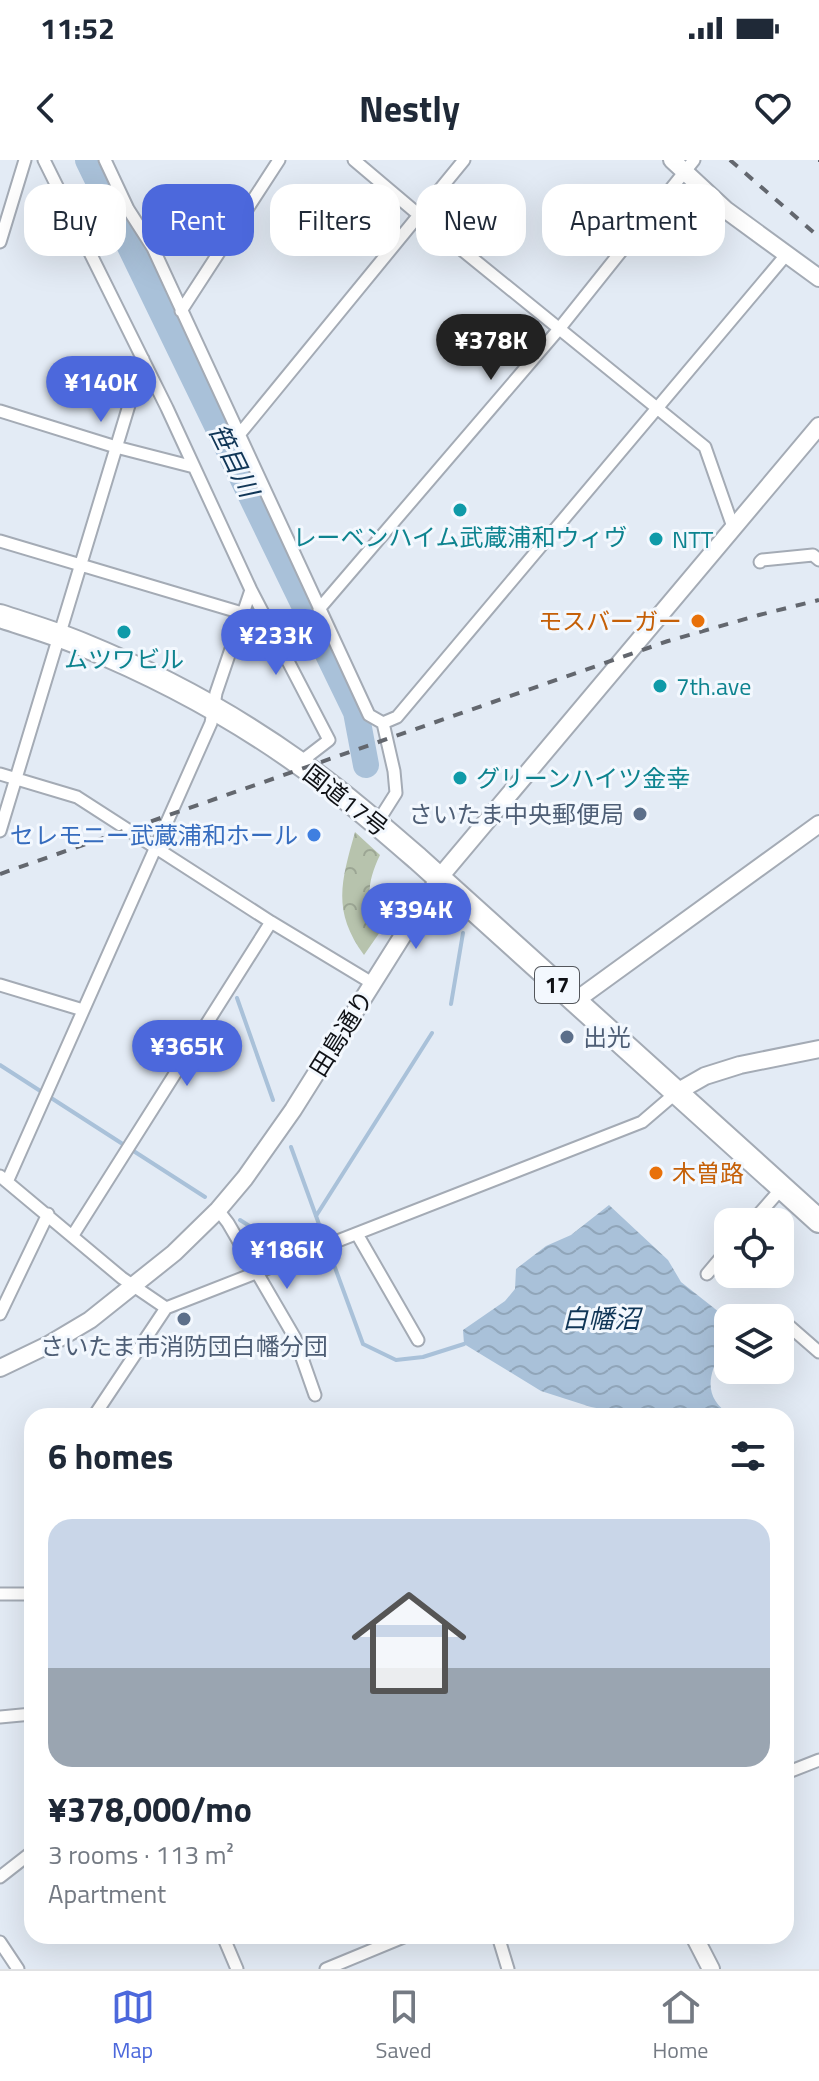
<!DOCTYPE html>
<html lang="en">
<head>
<meta charset="utf-8">
<style>
	body { margin:0; font-family:"Titillium Web","Noto Sans JP",sans-serif; background:#f6f6f7; color:#1f2937; height:100vh; display:flex; flex-direction:column; font-size:30px; white-space:nowrap }
	* { box-sizing:border-box; margin:0 }
	p { font-size:26px; color:#747a83 }
	.icon { flex:none; width:44px; height:44px; fill:none; stroke:currentColor; stroke-width:2; stroke-linecap:round; stroke-linejoin:round }
	.map { position:relative; flex:1; overflow:hidden }
	.side { position:absolute; left:24px; top:1248px; width:770px; height:536px; display:flex; flex-direction:column; background:#fff; border-radius:24px; box-shadow:0 8px 32px #0002 }
	.side>* { flex:none }
	.banner { position:absolute; left:24px; top:24px; width:772px; height:72px; display:flex; gap:16px }
	.fabs { position:absolute; left:714px; top:1048px; display:grid; gap:16px }
	.fabs a { display:grid; place-items:center; width:80px; height:80px; border-radius:16px; background:#fff; box-shadow:0 8px 32px #0002; font-size:40px }
	.price { position:absolute; translate:-50% -68px; padding:0 18px; border-radius:28px; background:#4c68dc; color:#fff; font-size:26px; line-height:52px; filter:drop-shadow(0 2px 4px #0008) }
	.price::after { content:''; position:absolute; left:50%; top:48px; width:24px; height:18px; margin-left:-12px; background:inherit; clip-path:polygon(0 0,100% 0,50% 100%) }
	.price.active { background:#222; color:#fff }
	ul { padding:0; list-style:none }
	li { display:grid; align-content:center; gap:16px; height:424px; padding:0 24px }
	li+li { border-top:2px solid #e0e1e3 }
	li span { display:grid; place-items:center; height:248px; border-radius:24px; color:#555 }
	li>.icon { margin-inline-start:auto }
	span .icon { width:144px; height:144px; fill:#fffc; stroke-width:1 }
	li b { font-size:34px }
	h2 { display:flex; justify-content:space-between; align-items:center; height:96px; padding:0 24px; font-size:34px }
	.tag { padding:0 28px; border-radius:24px; background:#fff; box-shadow:0 8px 32px #0002; font-size:28px; line-height:72px }
	.tag.active { background:#4c68dc; color:#fff }
	.status { display:flex; justify-content:space-between; align-items:center; height:56px; padding:0 40px; background:#fff; direction:ltr }
	.status svg { height:22px; fill:currentColor }
	header { display:flex; justify-content:space-between; align-items:center; height:104px; padding:0 24px; background:#fff; font-size:36px; font-weight:700 }
	.menu { display:flex; justify-content:space-around; align-items:center; height:112px; border-top:2px solid #e0e1e3; background:#fff; font-size:22px; color:#747a83 }
	.menu a { display:grid; justify-items:center; gap:4px }
	.menu .active { color:#4c68dc }
	.map>svg:first-child { display:block }
	.park { fill:url(#park-crowns) }
	.water { fill:url(#water-waves) }
	.lines { fill:none; stroke-linecap:round; stroke-linejoin:round }
	.stream { stroke:#a9c1d9; stroke-width:4 }
	.river { stroke:#a9c1d9; stroke-width:26 }
	.street-casing { stroke:#a4abb5; stroke-width:15 }
	.secondary-casing { stroke:#a4abb5; stroke-width:20 }
	.highway-casing { stroke:#a4abb5; stroke-width:26 }
	.street { stroke:#fff; stroke-width:11 }
	.secondary { stroke:#fff; stroke-width:16 }
	.highway { stroke:#fff; stroke-width:22 }
	.rail { stroke:#63676e; stroke-width:4; stroke-dasharray:10 10; stroke-linecap:butt }
	.culture-dot { fill:#0f9aa8; stroke:#f3f8fe; stroke-width:3 }
	.food-dot { fill:#e8710a; stroke:#f3f8fe; stroke-width:3 }
	.service-dot { fill:#5c6f8a; stroke:#f3f8fe; stroke-width:3 }
	.shop-dot { fill:#3f7fe0; stroke:#f3f8fe; stroke-width:3 }
	.labels { text-anchor:middle; dominant-baseline:central; stroke-width:6; stroke-linejoin:round; paint-order:stroke }
	.shield { fill:#f3f8fe; stroke:#53565b; stroke-width:2 }
	.shield-label { font-size:22px; font-weight:bold; fill:#0f1115 }
	.culture-label { font-size:24px; fill:#0d838f; stroke:#f3f8fe; text-anchor:start }
	.food-label { font-size:24px; fill:#c56008; stroke:#f3f8fe; text-anchor:end }
	.street-label { font-size:24px; fill:#0f1115; stroke:#f3f8fe }
	.service-label { font-size:24px; fill:#4e5e75; stroke:#f3f8fe; text-anchor:end }
	.shop-label { font-size:24px; fill:#366cbe; stroke:#f3f8fe; text-anchor:end }
	.water-label { font-size:26px; font-style:italic; fill:#103657; stroke:#f3f8fe }
</style>
</head>
<body>
<div class="status"><b>11:52</b><svg viewBox="0 0 49 12"><path d="M0 12V9h3v3zM5 12V6h3v6zM10 12V3h3v9zM15 12V0h3v12zM26 1h20v11H26zM47 4h2v5h-2z"/></svg></div>
<header><svg class="icon" aria-label="back" viewBox="0 0 24 24"><path d="M15 5l-7 7 7 7"/></svg>Nestly<svg class="icon" aria-label="heart" viewBox="0 0 24 24"><path d="M12 20l-8-8c-3-5 5-10 8-4 3-6 11-1 8 4z"/></svg></header>
<div class="map">
<svg width="819" height="1809" viewBox="0 0 819 1809">
	<defs>
		<pattern id="park-crowns" width="20" height="18" patternUnits="userSpaceOnUse" patternTransform="scale(2)"><rect width="20" height="18" fill="#b7c3ad"/><path d="M2 6a3 3 0 1 1 6 0M12 15a3 3 0 1 1 6 0" fill="none" stroke="#9ca694"/></pattern>
		<pattern id="water-waves" width="16" height="10" patternUnits="userSpaceOnUse" patternTransform="scale(2)"><rect width="16" height="10" fill="#a9c1d9"/><path d="M0 5q4-4 8 0t8 0" fill="none" stroke="#90a5b9"/></pattern>
	</defs>
	<rect width="100%" height="100%" fill="#e3ebf5"/>
	<path class="park" d="M 355,672 L 380,695 C 366,724 366,743 380,772 L 364,795 C 332,751 341,722 355,672 Z"/>
	<path class="water" d="M 609,1045 L 668,1100 L 681,1122 L 724,1156 C 728,1163 730,1172 728,1180 C 728,1182 722,1189 721,1191 C 707,1218 704,1239 732,1256 L 638,1256 L 591,1247 L 541,1231 L 464,1184 L 463,1170 L 505,1141 L 515,1129 L 516,1109 L 546,1086 L 571,1075 Z"/>
	<g class="lines">
		<path class="stream" d="M 237,838 L 273,940
			M 451,844 L 463,773
			M 0,905 L 205,1037
			M 291,987 L 324,1078
			M 316,1056 L 432,873
			M 240,1060 L 287,1090 L 323,1078
			M 330,1094 L 363,1184 L 396,1200 L 423,1197 L 464,1184"/>
		<path class="river" d="M 88,0 L 356,552 L 366,605"/>
		<defs>
			<path id="street" d="M 44,0 L 167,248 L 251,430 L 329,580 L 299,603
				M 105,0 L 128,49 L 153,88 L 369,555 L 383,563
				M 354,0 L 419,55 L 705,287 L 733,367
				M 0,82 L 25,0
				M 181,151 L 279,0
				M 0,251 L 116,287 L 194,307
				M 238,276 L 464,0
				M 0,381 L 242,453
				M 760,402 L 762,400 L 813,395 L 819,400
				M 319,449 L 559,169 L 694,0
				M 0,614 L 77,637 L 271,762 L 372,823
				M 377,663 L 396,633 L 394,611 L 383,563 L 397,557 L 786,95
				M 0,671 L 143,199
				M 0,825 L 83,850
				M 0,1016 L 122,1118 L 166,1148
				M 7,1022 L 211,563 L 216,533 L 251,430
				M 218,1050 L 228,1063 L 295,1178 L 315,1235
				M 752,1062 L 781,1029
				M 357,1074 L 418,1180
				M 73,1075 L 271,762
				M 707,1114 L 728,1089
				M 773,1152 L 819,1192
				M 0,1154 L 48,1054
				M 94,1256 L 166,1148 L 642,962 L 677,932
				M 0,1434 L 32,1434
				M 0,1557 L 32,1554
				M 786,1613 L 819,1600
				M 0,1717 L 32,1692
				M 223,1776 L 237,1809
				M 498,1776 L 508,1809
				M 0,1782 L 18,1809
				M 326,1809 L 406,1776"/>
			<path id="secondary" d="M 672,0 L 726,50 L 819,118
				M 575,841 L 819,664
				M 677,932 L 705,916 L 740,905 L 819,889
				M 0,1208 L 48,1185 L 90,1160 L 174,1093 L 218,1050 L 245,1018 L 293,950 L 439,718 L 819,266
				M 694,1776 L 711,1809"/>
			<path id="highway" d="M 0,456 C 27,465 55,473 81,484 C 157,515 232,555 299,603 C 341,632 380,666 418,699 L 819,1061"/>
		</defs>
		<use href="#street" class="street-casing"/>
		<use href="#secondary" class="secondary-casing"/>
		<use href="#highway" class="highway-casing"/>
		<use href="#street" class="street"/>
		<use href="#secondary" class="secondary"/>
		<use href="#highway" class="highway"/>
		<path class="rail" d="M 730,0 L 819,77
			M 818,0 L 819,0
			M 0,714 L 668,481 L 759,455 L 819,440"/>
	</g>
	<g class="culture-dot">
		<circle cx="460" cy="350" r="8"/>
		<circle cx="656" cy="379" r="8"/>
		<circle cx="124" cy="472" r="8"/>
		<circle cx="660" cy="526" r="8"/>
		<circle cx="460" cy="618" r="8"/>
	</g>
	<g class="food-dot">
		<circle cx="698" cy="461" r="8"/>
		<circle cx="656" cy="1013" r="8"/>
	</g>
	<g class="service-dot">
		<circle cx="640" cy="654" r="8"/>
		<circle cx="567" cy="877" r="8"/>
		<circle cx="184" cy="1159" r="8"/>
	</g>
	<circle class="shop-dot" cx="314" cy="675" r="8"/>
	<g class="labels">
		<rect class="shield" x="535" y="807" width="44" height="36" rx="6"/>
		<g class="shield-label">
			<text x="557" y="825">17</text>
		</g>
		<g class="culture-label">
			<text x="460" y="377" text-anchor="middle">レーベンハイム武蔵浦和ウィヴ</text>
			<text x="672" y="379">NTT</text>
			<text x="124" y="499" text-anchor="middle">ムツワビル</text>
			<text x="676" y="526">7th.ave</text>
			<text x="476" y="618">グリーンハイツ金幸</text>
		</g>
		<g class="food-label">
			<text x="682" y="461">モスバーガー</text>
			<text x="672" y="1013" text-anchor="start">木曽路</text>
		</g>
		<g class="street-label">
			<text transform="translate(346 640) rotate(38)">国道17号</text>
			<text transform="translate(341 873) rotate(-58)">田島通り</text>
		</g>
		<g class="service-label">
			<text x="624" y="654">さいたま中央郵便局</text>
			<text x="583" y="877" text-anchor="start">出光</text>
			<text x="184" y="1186" text-anchor="middle">さいたま市消防団白幡分団</text>
		</g>
		<g class="shop-label">
			<text x="298" y="675">セレモニー武蔵浦和ホール</text>
		</g>
		<g class="water-label">
			<text transform="translate(234 300) rotate(64)">笹目川</text>
			<text x="601" y="1158">白幡沼</text>
		</g>
	</g>
</svg>
<div class="fabs">
<a><svg class="icon" aria-label="locate" viewBox="0 0 24 24"><circle cx="12" cy="12" r="6"/><path d="M12 2v4M12 18v4M2 12h4M18 12h4"/></svg></a>
<a><svg class="icon" aria-label="layers" viewBox="0 0 24 24"><path d="M12 4l9 5-9 5-9-5zM3 14l9 5 9-5"/></svg></a>
</div>
<b class="price active" style="left:491px;top:222px">¥378K</b>
<b class="price" style="left:101px;top:264px">¥140K</b>
<b class="price" style="left:276px;top:517px">¥233K</b>
<b class="price" style="left:416px;top:791px">¥394K</b>
<b class="price" style="left:187px;top:928px">¥365K</b>
<b class="price" style="left:287px;top:1131px">¥186K</b>
<div class="banner">
<a class="tag">Buy</a>
<a class="tag active">Rent</a>
<a class="tag">Filters</a>
<a class="tag">New</a>
<a class="tag">Apartment</a>
</div>
<section class="side">
<h2>6 homes<svg class="icon" aria-label="filters" viewBox="0 0 24 24"><path d="M4 7h16M4 17h16"/><circle cx="9" cy="7" r="2"/><circle cx="15" cy="17" r="2"/></svg></h2>
<ul>
<li><span style="background:linear-gradient(#c9d6e8 60%,#9aa5b1 0)"><svg class="icon" aria-label="home" viewBox="0 0 24 24"><path d="M3 11l9-7 9 7M6 9v11h12V9"/></svg></span><div><b>¥378,000/mo</b><p>3 rooms · 113 m²</p><p>Apartment</p></div></li>
</ul>
</section>
</div>
<nav class="menu">
<a class="active"><svg class="icon" aria-label="map" viewBox="0 0 24 24"><path d="M3 6l6-2 6 2 6-2v14l-6 2-6-2-6 2zM9 4v14M15 6v14"/></svg>Map</a>
<a><svg class="icon" aria-label="saved" viewBox="0 0 24 24"><path d="M7 4h10v16l-5-4-5 4z"/></svg>Saved</a>
<a><svg class="icon" aria-label="home" viewBox="0 0 24 24"><path d="M3 11l9-7 9 7M6 9v11h12V9"/></svg>Home</a>
</nav>
</body>
</html>
